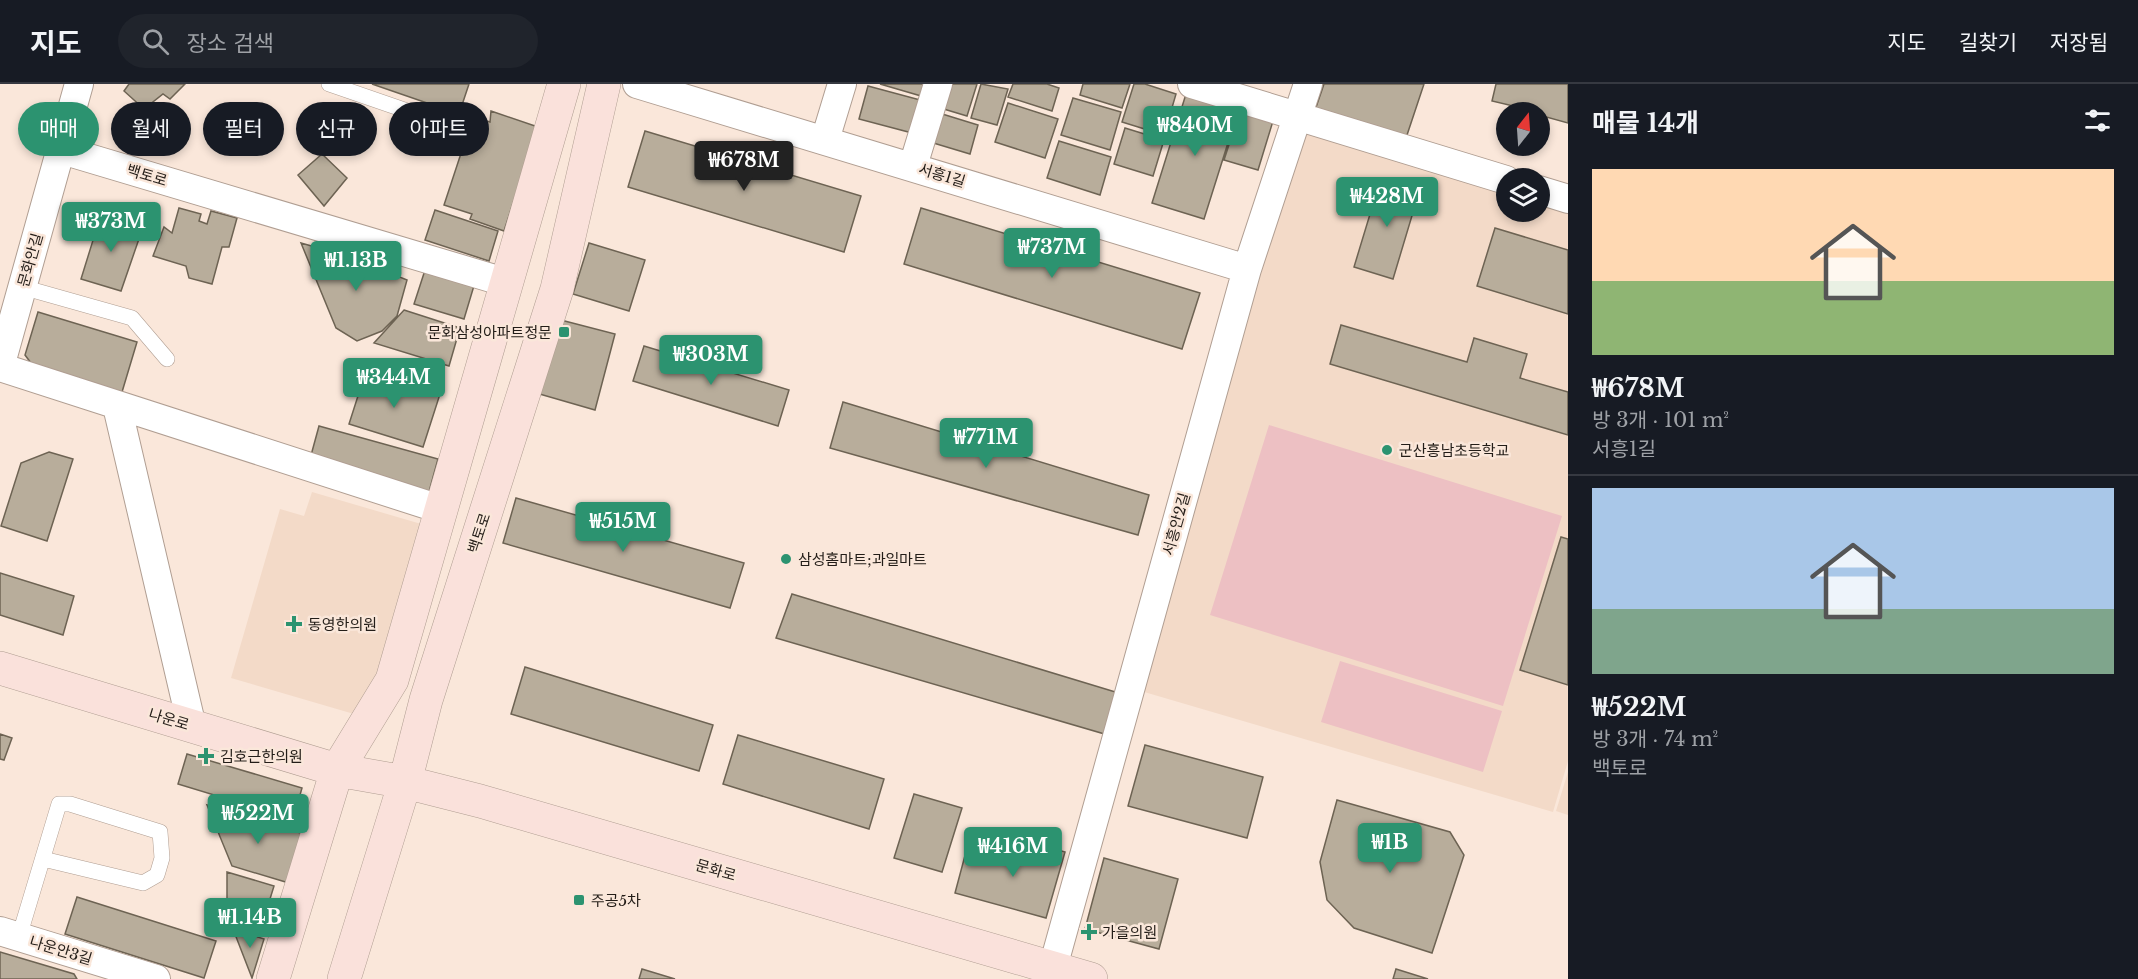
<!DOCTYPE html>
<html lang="ko">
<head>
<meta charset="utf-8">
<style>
	body { margin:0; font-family:"Libre Baskerville","Noto Sans KR",serif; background:#20242c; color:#f1f3f6; height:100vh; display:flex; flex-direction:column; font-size:22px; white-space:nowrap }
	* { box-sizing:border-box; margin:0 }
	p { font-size:20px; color:#9ea1a6 }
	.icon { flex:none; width:33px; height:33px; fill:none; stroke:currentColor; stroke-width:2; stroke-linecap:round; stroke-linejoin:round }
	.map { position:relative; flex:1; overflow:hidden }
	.details { display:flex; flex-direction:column; background:#171b24; width:570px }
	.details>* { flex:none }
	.top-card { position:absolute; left:18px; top:18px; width:570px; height:54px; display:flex; gap:12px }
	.needle { width:39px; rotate:17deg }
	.tools { position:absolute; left:1496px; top:18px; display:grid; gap:12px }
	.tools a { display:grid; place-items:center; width:54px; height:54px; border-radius:50%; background:#171b24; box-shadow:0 3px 9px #0003; font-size:30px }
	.price { position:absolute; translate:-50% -51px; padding:0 14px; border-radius:6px; background:#2c9370; color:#fff; font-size:20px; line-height:39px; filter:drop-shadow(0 2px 3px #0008) }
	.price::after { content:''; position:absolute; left:50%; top:36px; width:18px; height:14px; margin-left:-9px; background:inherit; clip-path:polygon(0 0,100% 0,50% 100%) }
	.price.on { background:#222; color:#fff }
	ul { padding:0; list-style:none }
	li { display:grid; align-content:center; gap:12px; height:318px; padding:0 24px }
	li+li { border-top:2px solid #363941 }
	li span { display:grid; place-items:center; height:186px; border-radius:0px; color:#555 }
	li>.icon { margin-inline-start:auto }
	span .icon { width:108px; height:108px; fill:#fffc; stroke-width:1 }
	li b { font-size:26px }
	h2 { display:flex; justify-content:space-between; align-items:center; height:72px; padding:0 24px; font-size:26px }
	.pill { padding:0 21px; border-radius:27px; background:#171b24; box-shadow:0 3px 9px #0003; font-size:21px; line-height:54px }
	.pill.on { background:#2c9370; color:#fff }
	header { display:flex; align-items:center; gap:36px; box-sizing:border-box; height:84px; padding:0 30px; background:#171b24; border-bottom:2px solid #363941 }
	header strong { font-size:28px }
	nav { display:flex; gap:33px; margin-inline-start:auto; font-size:21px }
	.search { width:420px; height:54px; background:#20242c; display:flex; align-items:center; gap:15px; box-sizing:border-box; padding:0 21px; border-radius:33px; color:#9ea1a6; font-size:22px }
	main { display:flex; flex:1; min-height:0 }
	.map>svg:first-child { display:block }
	.built { fill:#f3dac8 }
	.green { fill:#edc0c3 }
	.building { fill:#b8ad9b; stroke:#6d6353; stroke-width:1.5 }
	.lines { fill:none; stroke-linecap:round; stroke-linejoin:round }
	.lane-casing { stroke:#b09e92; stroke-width:16 }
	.street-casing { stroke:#b09e92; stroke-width:30 }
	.secondary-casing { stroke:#b09e92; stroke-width:34 }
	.lane { stroke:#fff; stroke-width:15 }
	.street { stroke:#fff; stroke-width:28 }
	.secondary { stroke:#fae1db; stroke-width:33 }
	.poi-dot { fill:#2c9370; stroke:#fae7da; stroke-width:2 }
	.labels { text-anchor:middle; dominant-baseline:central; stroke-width:5; stroke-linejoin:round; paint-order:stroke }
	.street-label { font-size:15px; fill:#231d18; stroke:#fae7da }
	.poi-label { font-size:15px; fill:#231d18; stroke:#fae7da; text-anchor:start }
</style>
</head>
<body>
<header>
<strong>지도</strong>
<div class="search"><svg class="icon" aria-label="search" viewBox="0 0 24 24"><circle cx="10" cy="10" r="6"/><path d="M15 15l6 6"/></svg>장소 검색</div>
<nav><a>지도</a><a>길찾기</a><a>저장됨</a></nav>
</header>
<main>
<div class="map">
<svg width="1568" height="895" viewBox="0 0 1568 895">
	<rect width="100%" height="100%" fill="#fae7da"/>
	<path class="built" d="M 1302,42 L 1506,103 L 1506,128 L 1539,128 L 1539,113 L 1568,122 L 1568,677 L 1553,728 L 1134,605 Z
		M 312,408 L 428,442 L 371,635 L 231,594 L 280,425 L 304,432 Z
		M 1568,688 L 1568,731 L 1556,727 Z"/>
	<path class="green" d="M 1269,341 L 1562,432 L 1503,622 L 1210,531 Z
		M 1340,577 L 1502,627 L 1483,688 L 1321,638 Z"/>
	<path class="building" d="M 129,0 L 185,0 L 170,15 L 163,10 L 144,25 L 124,7 Z
		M 372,0 L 469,0 L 459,30 Z
		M 880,0 L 932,0 L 928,14 Z
		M 944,0 L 977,0 L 967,32 L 937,23 Z
		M 981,0 L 1008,5 L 997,41 L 971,34 Z
		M 1013,0 L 1047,0 L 1059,4 L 1052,27 L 1008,13 Z
		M 1083,0 L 1130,0 L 1122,24 L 1080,11 Z
		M 1134,0 L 1145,0 L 1176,10 L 1164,51 L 1122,38 Z
		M 1324,0 L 1424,0 L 1406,54 L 1314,29 Z
		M 1496,0 L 1568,0 L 1568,39 L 1539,31 L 1539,28 L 1492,17 Z
		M 868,2 L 924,17 L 916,50 L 859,35 Z
		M 1186,10 L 1238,27 L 1204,135 L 1152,119 Z
		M 1073,14 L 1121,28 L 1110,66 L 1061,51 Z
		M 1008,19 L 1058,35 L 1045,74 L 995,58 Z
		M 491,27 L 538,43 L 504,147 L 470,135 L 472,130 L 444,121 L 473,33 L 490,38 Z
		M 1240,27 L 1273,37 L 1258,86 L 1224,76 Z
		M 939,29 L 978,41 L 970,70 L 930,58 Z
		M 1125,44 L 1164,56 L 1153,92 L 1114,80 Z
		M 645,47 L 861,112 L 844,168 L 628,103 Z
		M 1059,57 L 1111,73 L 1100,111 L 1047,94 Z
		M 322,70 L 347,94 L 324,122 L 298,91 Z
		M 1381,94 L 1420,105 L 1393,195 L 1354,183 Z
		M 103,124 L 126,144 L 141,149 L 121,207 L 81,195 Z
		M 179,124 L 201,130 L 199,137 L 207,140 L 211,127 L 237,134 L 229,163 L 222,163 L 212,200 L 189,194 L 186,182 L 153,172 L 164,143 L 172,149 Z
		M 921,124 L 1200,209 L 1182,265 L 904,180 Z
		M 435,126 L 498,147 L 489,177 L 425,156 Z
		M 1495,144 L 1568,166 L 1568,230 L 1477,202 Z
		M 301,159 L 392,185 L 397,192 L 407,196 L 397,232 L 382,247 L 357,257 L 336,244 Z
		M 589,159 L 645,176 L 629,227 L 573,210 Z
		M 427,180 L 476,195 L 464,235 L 414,220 Z
		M 404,226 L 460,244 L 449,282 L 374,259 Z
		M 38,228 L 137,258 L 122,308 L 37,287 L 25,271 Z
		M 557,235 L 615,250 L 595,326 L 536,309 Z
		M 1341,241 L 1467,278 L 1474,254 L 1527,270 L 1520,294 L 1568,308 L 1568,351 L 1330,280 Z
		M 644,262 L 789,306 L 778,342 L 633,297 Z
		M 366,287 L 440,310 L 423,363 L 349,340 Z
		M 843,318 L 1149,411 L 1138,451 L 830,364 Z
		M 319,342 L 438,375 L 429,408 L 310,375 Z
		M 49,368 L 73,375 L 47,457 L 1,442 L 21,379 Z
		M 516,414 L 744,479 L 730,524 L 503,459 Z
		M 1561,453 L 1568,455 L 1568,601 L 1520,586 Z
		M 0,489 L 74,512 L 63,551 L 0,531 Z
		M 792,510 L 1122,610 L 1108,651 L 776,554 Z
		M 525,583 L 713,641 L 699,687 L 511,630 Z
		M 0,650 L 12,654 L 4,676 L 0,675 Z
		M 738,651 L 884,695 L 869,745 L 723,700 Z
		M 1145,661 L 1263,693 L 1247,754 L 1128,722 Z
		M 187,670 L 302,704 L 293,735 L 178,700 Z
		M 914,710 L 962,724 L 942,788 L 894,774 Z
		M 1337,716 L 1450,748 L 1464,771 L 1432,869 L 1354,844 L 1327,816 L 1320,778 Z
		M 207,721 L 304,750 L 289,799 L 232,782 Z
		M 1023,756 L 1065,768 L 1046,834 L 955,809 L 967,764 L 1017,778 Z
		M 1104,774 L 1178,795 L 1159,865 L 1085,845 Z
		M 227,788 L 274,802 L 261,844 L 227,833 Z
		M 77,813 L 216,857 L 204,894 L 65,850 Z
		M 233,845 L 264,855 L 252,894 Z
		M 0,868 L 74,890 L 77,895 L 0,895 Z
		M 642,885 L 675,895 L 639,895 Z
		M 1396,885 L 1428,895 L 1393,895 Z"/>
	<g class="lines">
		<defs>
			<path id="lane" d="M 329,0 L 422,32
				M 22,203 L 132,234 L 167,275
				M 19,853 L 59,720 L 70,720 L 160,748 L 162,774 L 157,791 L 143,799 L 43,775"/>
			<path id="street" d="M 637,0 L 1247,185
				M 1192,0 L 1506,96
				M 825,56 L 842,0
				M 62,66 L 508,199
				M 913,82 L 938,0
				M 1539,106 L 1568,115
				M 0,283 L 440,425
				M 0,283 L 79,0
				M 117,322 L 192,643
				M 0,847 L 156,895
				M 1053,883 L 1247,185 L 1308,0"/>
			<path id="secondary" d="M 0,584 L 337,686 L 405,698 L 480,717 L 1091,895
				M 273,895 L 337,686 L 392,596 L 564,0
				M 344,895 L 405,698 L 426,616 L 557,205 L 604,0"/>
		</defs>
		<use href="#lane" class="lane-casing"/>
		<use href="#street" class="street-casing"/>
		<use href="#secondary" class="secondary-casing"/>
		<use href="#lane" class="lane"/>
		<use href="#street" class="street"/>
		<use href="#secondary" class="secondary"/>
	</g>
	<g class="poi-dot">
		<rect x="558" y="242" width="12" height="12" rx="3"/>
		<circle cx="1387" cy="366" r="6"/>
		<circle cx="786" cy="475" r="6"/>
		<path d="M291 531h6v6h6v6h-6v6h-6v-6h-6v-6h6z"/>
		<path d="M203 663h6v6h6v6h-6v6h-6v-6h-6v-6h6z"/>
		<rect x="573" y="810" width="12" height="12" rx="3"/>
		<path d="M1086 839h6v6h6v6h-6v6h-6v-6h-6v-6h6z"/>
	</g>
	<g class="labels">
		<g class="street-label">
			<text transform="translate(147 91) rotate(17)">백토로</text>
			<text transform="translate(942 91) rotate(17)">서흥1길</text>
			<text transform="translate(30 176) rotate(-74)">문화안길</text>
			<text transform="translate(1176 440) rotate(-74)">서흥안2길</text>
			<text transform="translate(479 449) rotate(-72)">백토로</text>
			<text transform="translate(169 635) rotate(17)">나운로</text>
			<text transform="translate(716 786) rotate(16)">문화로</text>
			<text transform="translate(61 866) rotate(17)">나운안3길</text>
		</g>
		<g class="poi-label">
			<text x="552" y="248" text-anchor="end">문화삼성아파트정문</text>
			<text x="1399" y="366">군산흥남초등학교</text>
			<text x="798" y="475">삼성홈마트;과일마트</text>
			<text x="308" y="540">동영한의원</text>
			<text x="220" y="672">김호근한의원</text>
			<text x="591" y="816">주공5차</text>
			<text x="1102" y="848">가을의원</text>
		</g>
	</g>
</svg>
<div class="tools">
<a><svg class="needle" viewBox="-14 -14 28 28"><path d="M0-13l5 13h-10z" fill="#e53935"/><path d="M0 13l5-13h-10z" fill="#9ea1a6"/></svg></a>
<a><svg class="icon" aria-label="layers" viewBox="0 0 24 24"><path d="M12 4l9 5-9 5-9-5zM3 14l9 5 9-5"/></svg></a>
</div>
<b class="price" style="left:1195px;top:73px">₩840M</b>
<b class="price on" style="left:744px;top:108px">₩678M</b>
<b class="price" style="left:1387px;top:144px">₩428M</b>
<b class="price" style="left:111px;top:169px">₩373M</b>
<b class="price" style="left:1052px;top:195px">₩737M</b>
<b class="price" style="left:356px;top:208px">₩1.13B</b>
<b class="price" style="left:711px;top:302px">₩303M</b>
<b class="price" style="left:394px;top:325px">₩344M</b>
<b class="price" style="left:986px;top:385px">₩771M</b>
<b class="price" style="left:623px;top:469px">₩515M</b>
<b class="price" style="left:258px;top:761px">₩522M</b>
<b class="price" style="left:1390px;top:790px">₩1B</b>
<b class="price" style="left:1013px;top:794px">₩416M</b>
<b class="price" style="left:250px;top:865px">₩1.14B</b>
<div class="top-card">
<a class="pill on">매매</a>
<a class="pill">월세</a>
<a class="pill">필터</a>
<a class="pill">신규</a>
<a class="pill">아파트</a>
</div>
</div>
<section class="details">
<h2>매물 14개<svg class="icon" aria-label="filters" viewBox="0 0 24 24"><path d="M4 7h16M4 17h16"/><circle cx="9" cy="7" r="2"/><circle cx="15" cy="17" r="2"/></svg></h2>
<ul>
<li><span style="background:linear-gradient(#ffd9b3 60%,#8fb573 0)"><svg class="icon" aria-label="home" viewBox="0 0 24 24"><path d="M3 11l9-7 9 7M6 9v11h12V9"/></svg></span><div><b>₩678M</b><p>방 3개 · 101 m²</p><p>서흥1길</p></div></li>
<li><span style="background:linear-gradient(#a9c7e8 65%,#7fa58c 0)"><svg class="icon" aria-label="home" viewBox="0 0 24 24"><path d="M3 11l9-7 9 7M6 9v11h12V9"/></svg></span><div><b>₩522M</b><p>방 3개 · 74 m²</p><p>백토로</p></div></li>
</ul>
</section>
</main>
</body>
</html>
